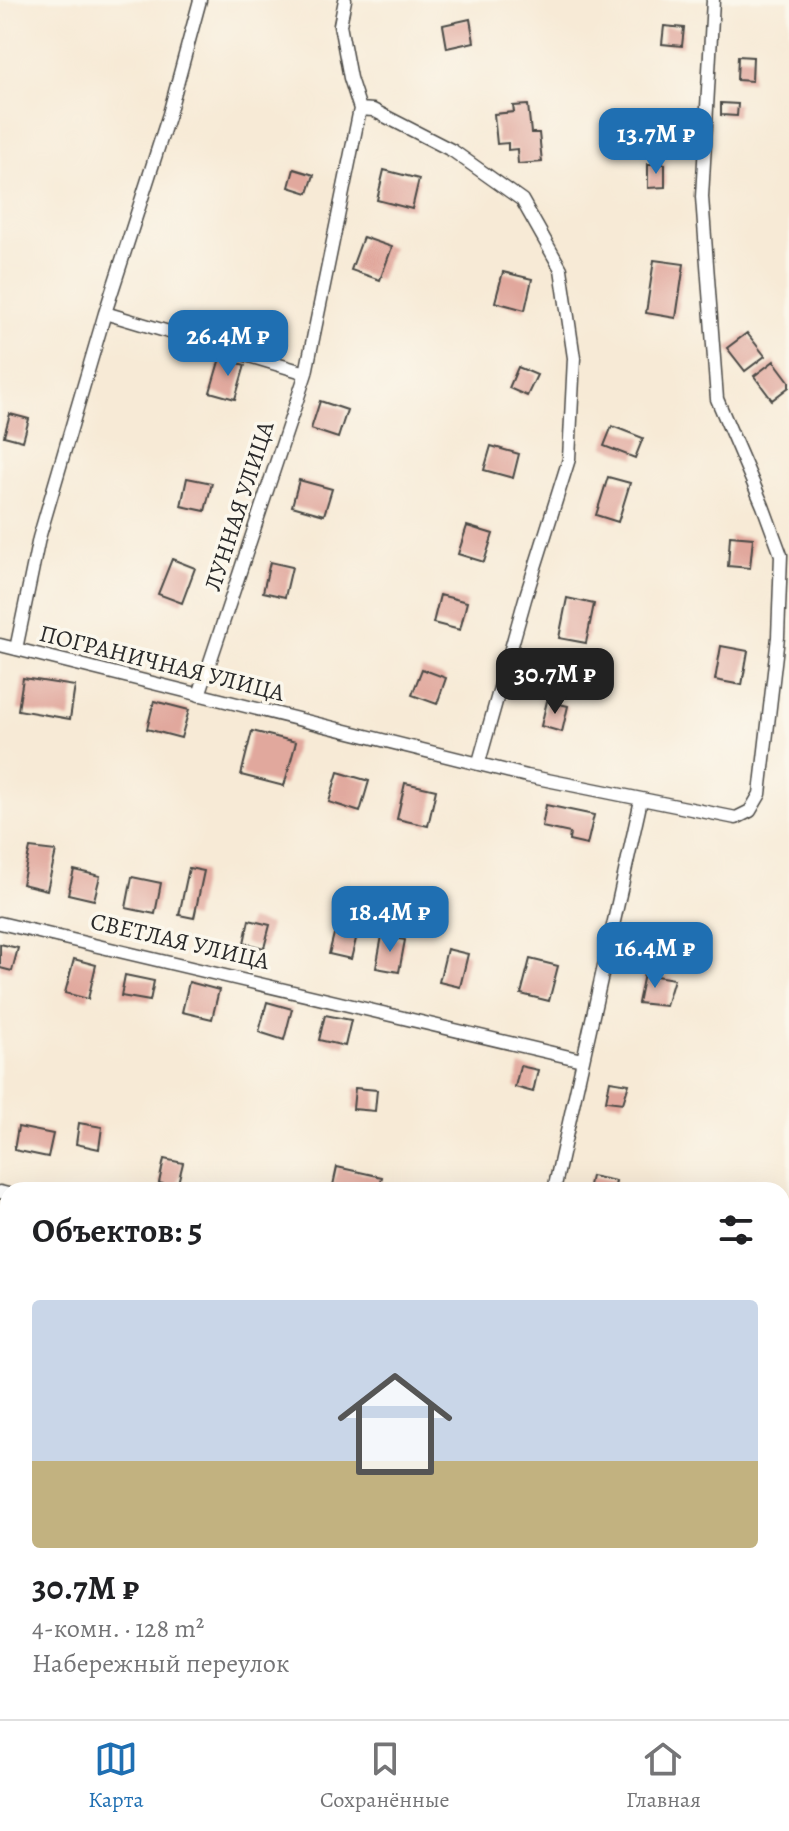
<!DOCTYPE html>
<html lang="ru">
<head>
<meta charset="utf-8">
<style>
	body { margin:0; font-family:Alegreya,serif; background:#f2f2f2; color:#202124; height:100vh; display:flex; flex-direction:column; font-size:30px; white-space:nowrap }
	* { box-sizing:border-box; margin:0 }
	p { font-size:26px; color:#757577 }
	.icon { flex:none; width:44px; height:44px; fill:none; stroke:currentColor; stroke-width:2; stroke-linecap:round; stroke-linejoin:round }
	.map { position:relative; flex:1; overflow:hidden }
	.drawer { position:absolute; left:0px; top:1182px; width:790px; height:538px; display:flex; flex-direction:column; background:#fff; border-radius:24px 24px 0 0; box-shadow:0 8px 32px #0002 }
	.drawer>* { flex:none }
	.price { position:absolute; translate:-50% -68px; padding:0 18px; border-radius:16px; background:#1f6fb2; color:#fff; font-size:26px; line-height:52px; filter:drop-shadow(0 2px 4px #0008) }
	.price::after { content:''; position:absolute; left:50%; top:48px; width:24px; height:18px; margin-left:-12px; background:inherit; clip-path:polygon(0 0,100% 0,50% 100%) }
	.price.active { background:#222; color:#fff }
	ul { padding:0; list-style:none }
	li { display:grid; align-content:center; gap:16px; height:424px; padding:0 32px }
	li span { display:grid; place-items:center; height:248px; border-radius:8px; color:#555 }
	li>.icon { margin-inline-start:auto }
	span .icon { width:144px; height:144px; fill:#fffc; stroke-width:1 }
	li b { font-size:34px }
	h2 { display:flex; justify-content:space-between; align-items:center; height:96px; padding:0 32px; font-size:34px }
	.tabs { display:flex; justify-content:space-around; align-items:center; height:112px; border-top:2px solid #e0e0e0; background:#fff; font-size:22px; color:#757577 }
	.tabs a { display:grid; justify-items:center; gap:4px }
	.tabs .active { color:#1f6fb2 }
	.map>svg:first-child { display:block }
	.lines { fill:none; stroke-linecap:round; stroke-linejoin:round }
	.stream { stroke:#49abc9; stroke-width:4 }
	.building { fill:#e1a89d }
	.minor-casing { stroke:#4a4845; stroke-width:15 }
	.minor { stroke:#fff; stroke-width:12 }
	.labels { text-anchor:middle; dominant-baseline:central; stroke-width:7; stroke-linejoin:round; paint-order:stroke }
	.street-label { font-size:24px; fill:#2b2b2b; stroke:#fbf7ec }
</style>
</head>
<body>
<div class="map">
<svg width="789" height="1719" viewBox="0 0 789 1719">
	<rect width="100%" height="100%" fill="#fbf7ec"/>
	<filter id="ink" filterUnits="userSpaceOnUse"><feTurbulence type="fractalNoise" baseFrequency=".0125" numOctaves="2"/><feDisplacementMap in="SourceGraphic" scale="16" xChannelSelector="R" yChannelSelector="G"/><feConvolveMatrix kernelMatrix="1 2 1 2 8 2 1 2 1" color-interpolation-filters="sRGB"/></filter>
	<filter id="wash" filterUnits="userSpaceOnUse"><feTurbulence type="fractalNoise" baseFrequency=".006" numOctaves="4" result="noise"/><feDisplacementMap in="SourceGraphic" scale="32" xChannelSelector="R" yChannelSelector="G"/><feGaussianBlur stdDeviation="1.8" result="paint"/><feColorMatrix in="noise" values="0 0 0 0 0 0 0 0 0 0 0 0 0 0 0 0 0 1.4 0 .05"/><feComposite in="paint" operator="in"/></filter>
	<g filter="url(#wash)">
		<rect width="100%" height="100%" fill="#f7ead6"/>
		<g class="lines">
			<path class="stream" d="M 765,1712 L 773,1719
				M 747,1719 L 761,1712"/>
		</g>
		<g id="blocks">
			<path class="building" d="M 470,19 L 474,42 L 447,48 L 443,25 Z
				M 664,26 L 684,28 L 682,46 L 662,44 Z
				M 738,56 L 753,57 L 752,81 L 737,80 Z
				M 721,103 L 738,104 L 737,116 L 721,115 Z
				M 528,105 L 531,133 L 539,133 L 542,162 L 518,164 L 517,149 L 508,150 L 508,143 L 497,144 L 494,114 L 514,112 L 513,106 Z
				M 648,164 L 665,164 L 665,187 L 648,188 Z
				M 294,169 L 314,175 L 308,193 L 289,187 Z
				M 384,170 L 419,179 L 412,209 L 377,200 Z
				M 363,237 L 392,247 L 380,280 L 351,270 Z
				M 654,260 L 684,264 L 676,318 L 646,313 Z
				M 503,272 L 532,279 L 525,310 L 495,302 Z
				M 747,333 L 765,356 L 745,371 L 727,348 Z
				M 220,358 L 245,365 L 235,399 L 210,392 Z
				M 774,361 L 789,381 L 789,387 L 772,400 L 754,376 Z
				M 518,367 L 537,375 L 527,396 L 509,388 Z
				M 320,401 L 347,410 L 338,438 L 311,429 Z
				M 10,414 L 29,419 L 23,441 L 4,436 Z
				M 612,426 L 643,438 L 635,458 L 604,446 Z
				M 491,446 L 519,454 L 513,478 L 484,470 Z
				M 608,477 L 630,483 L 618,522 L 596,515 Z
				M 187,478 L 212,483 L 205,511 L 181,506 Z
				M 299,480 L 332,489 L 324,515 L 292,506 Z
				M 467,526 L 493,534 L 484,562 L 458,554 Z
				M 730,536 L 753,538 L 750,568 L 728,566 Z
				M 172,559 L 195,568 L 182,603 L 158,594 Z
				M 270,562 L 292,567 L 285,597 L 263,592 Z
				M 440,595 L 467,602 L 460,630 L 433,623 Z
				M 567,598 L 594,604 L 586,643 L 559,638 Z
				M 721,646 L 748,651 L 742,685 L 715,680 Z
				M 422,669 L 446,678 L 437,704 L 412,695 Z
				M 23,678 L 75,686 L 70,719 L 18,710 Z
				M 154,701 L 189,710 L 181,738 L 147,729 Z
				M 547,701 L 568,706 L 562,732 L 541,726 Z
				M 252,731 L 296,742 L 284,786 L 241,775 Z
				M 338,772 L 369,781 L 360,812 L 329,802 Z
				M 405,783 L 436,790 L 428,826 L 397,819 Z
				M 546,805 L 594,815 L 587,845 L 569,841 L 570,833 L 542,827 Z
				M 30,848 L 56,851 L 47,890 L 22,884 Z
				M 189,868 L 204,871 L 194,918 L 179,915 Z
				M 74,870 L 100,876 L 94,900 L 68,894 Z
				M 132,877 L 161,883 L 155,914 L 126,908 Z
				M 249,920 L 270,925 L 264,948 L 244,943 Z
				M 337,922 L 359,927 L 351,959 L 329,954 Z
				M 382,936 L 405,940 L 399,972 L 376,968 Z
				M 0,944 L 18,948 L 12,971 L 0,968 Z
				M 447,949 L 468,954 L 460,987 L 439,982 Z
				M 74,959 L 96,965 L 88,999 L 65,993 Z
				M 530,959 L 558,966 L 549,1001 L 521,994 Z
				M 644,974 L 674,979 L 666,1006 L 638,1003 Z
				M 125,975 L 154,981 L 150,1001 L 121,996 Z
				M 189,982 L 219,990 L 212,1019 L 182,1012 Z
				M 267,1002 L 292,1009 L 284,1040 L 259,1032 Z
				M 325,1015 L 351,1020 L 345,1046 L 319,1040 Z
				M 520,1066 L 538,1070 L 533,1092 L 515,1087 Z
				M 610,1081 L 629,1084 L 623,1103 L 606,1101 Z
				M 355,1088 L 377,1090 L 375,1111 L 353,1109 Z
				M 79,1123 L 102,1127 L 99,1149 L 76,1144 Z
				M 18,1127 L 53,1134 L 48,1157 L 14,1150 Z
				M 164,1159 L 183,1163 L 177,1187 L 159,1183 Z
				M 337,1167 L 382,1177 L 379,1190 L 332,1190 Z
				M 591,1176 L 616,1181 L 614,1190 L 588,1190 Z
				M 2,1216 L 8,1217 L 8,1249 L 0,1248 Z
				M 0,1502 L 8,1504 L 8,1532 L 0,1530 Z"/>
		</g>
	</g>
	<g filter="url(#ink)">
		<use href="#blocks" fill-opacity="0" stroke="#4a4845" stroke-width="2"/>
		<g class="lines">
			<defs>
				<path id="minor" d="M 360,109 L 373,110 L 453,151 L 522,200 L 561,269 L 574,358 L 569,459 L 525,599 L 479,762
					M 105,313 L 306,373
					M 0,645 L 527,776 L 736,818 L 750,811 L 760,794 L 778,637 L 781,555 L 763,506 L 717,399 L 702,197 L 713,0
					M 16,649 L 39,538 L 105,313 L 169,114 L 200,0
					M 199,695 L 306,373 L 360,109 L 350,78 L 340,25 L 345,0
					M 0,923 L 582,1060
					M 554,1190 L 641,800
					M 0,1192 L 8,1194
					M 0,1465 L 8,1467
					M 424,1719 L 430,1712"/>
			</defs>
			<use href="#minor" class="minor-casing"/>
			<use href="#minor" class="minor"/>
		</g>
	</g>
	<g class="labels">
		<g class="street-label">
			<text transform="translate(239 506) rotate(-72)">ЛУННАЯ УЛИЦА</text>
			<text transform="translate(162 663) rotate(14)">ПОГРАНИЧНАЯ УЛИЦА</text>
			<text transform="translate(180 941) rotate(13)">СВЕТЛАЯ УЛИЦА</text>
		</g>
	</g>
</svg>
<b class="price" style="left:656px;top:176px">13.7M ₽</b>
<b class="price" style="left:228px;top:378px">26.4M ₽</b>
<b class="price active" style="left:555px;top:716px">30.7M ₽</b>
<b class="price" style="left:390px;top:954px">18.4M ₽</b>
<b class="price" style="left:655px;top:990px">16.4M ₽</b>
<section class="drawer">
<h2>Объектов: 5<svg class="icon" aria-label="filters" viewBox="0 0 24 24"><path d="M4 7h16M4 17h16"/><circle cx="9" cy="7" r="2"/><circle cx="15" cy="17" r="2"/></svg></h2>
<ul>
<li><span style="background:linear-gradient(#c9d6e8 65%,#c2b280 0)"><svg class="icon" aria-label="home" viewBox="0 0 24 24"><path d="M3 11l9-7 9 7M6 9v11h12V9"/></svg></span><div><b>30.7M ₽</b><p>4-комн. · 128 m²</p><p>Набережный переулок</p></div></li>
</ul>
</section>
</div>
<nav class="tabs">
<a class="active"><svg class="icon" aria-label="map" viewBox="0 0 24 24"><path d="M3 6l6-2 6 2 6-2v14l-6 2-6-2-6 2zM9 4v14M15 6v14"/></svg>Карта</a>
<a><svg class="icon" aria-label="saved" viewBox="0 0 24 24"><path d="M7 4h10v16l-5-4-5 4z"/></svg>Сохранённые</a>
<a><svg class="icon" aria-label="home" viewBox="0 0 24 24"><path d="M3 11l9-7 9 7M6 9v11h12V9"/></svg>Главная</a>
</nav>
</body>
</html>
